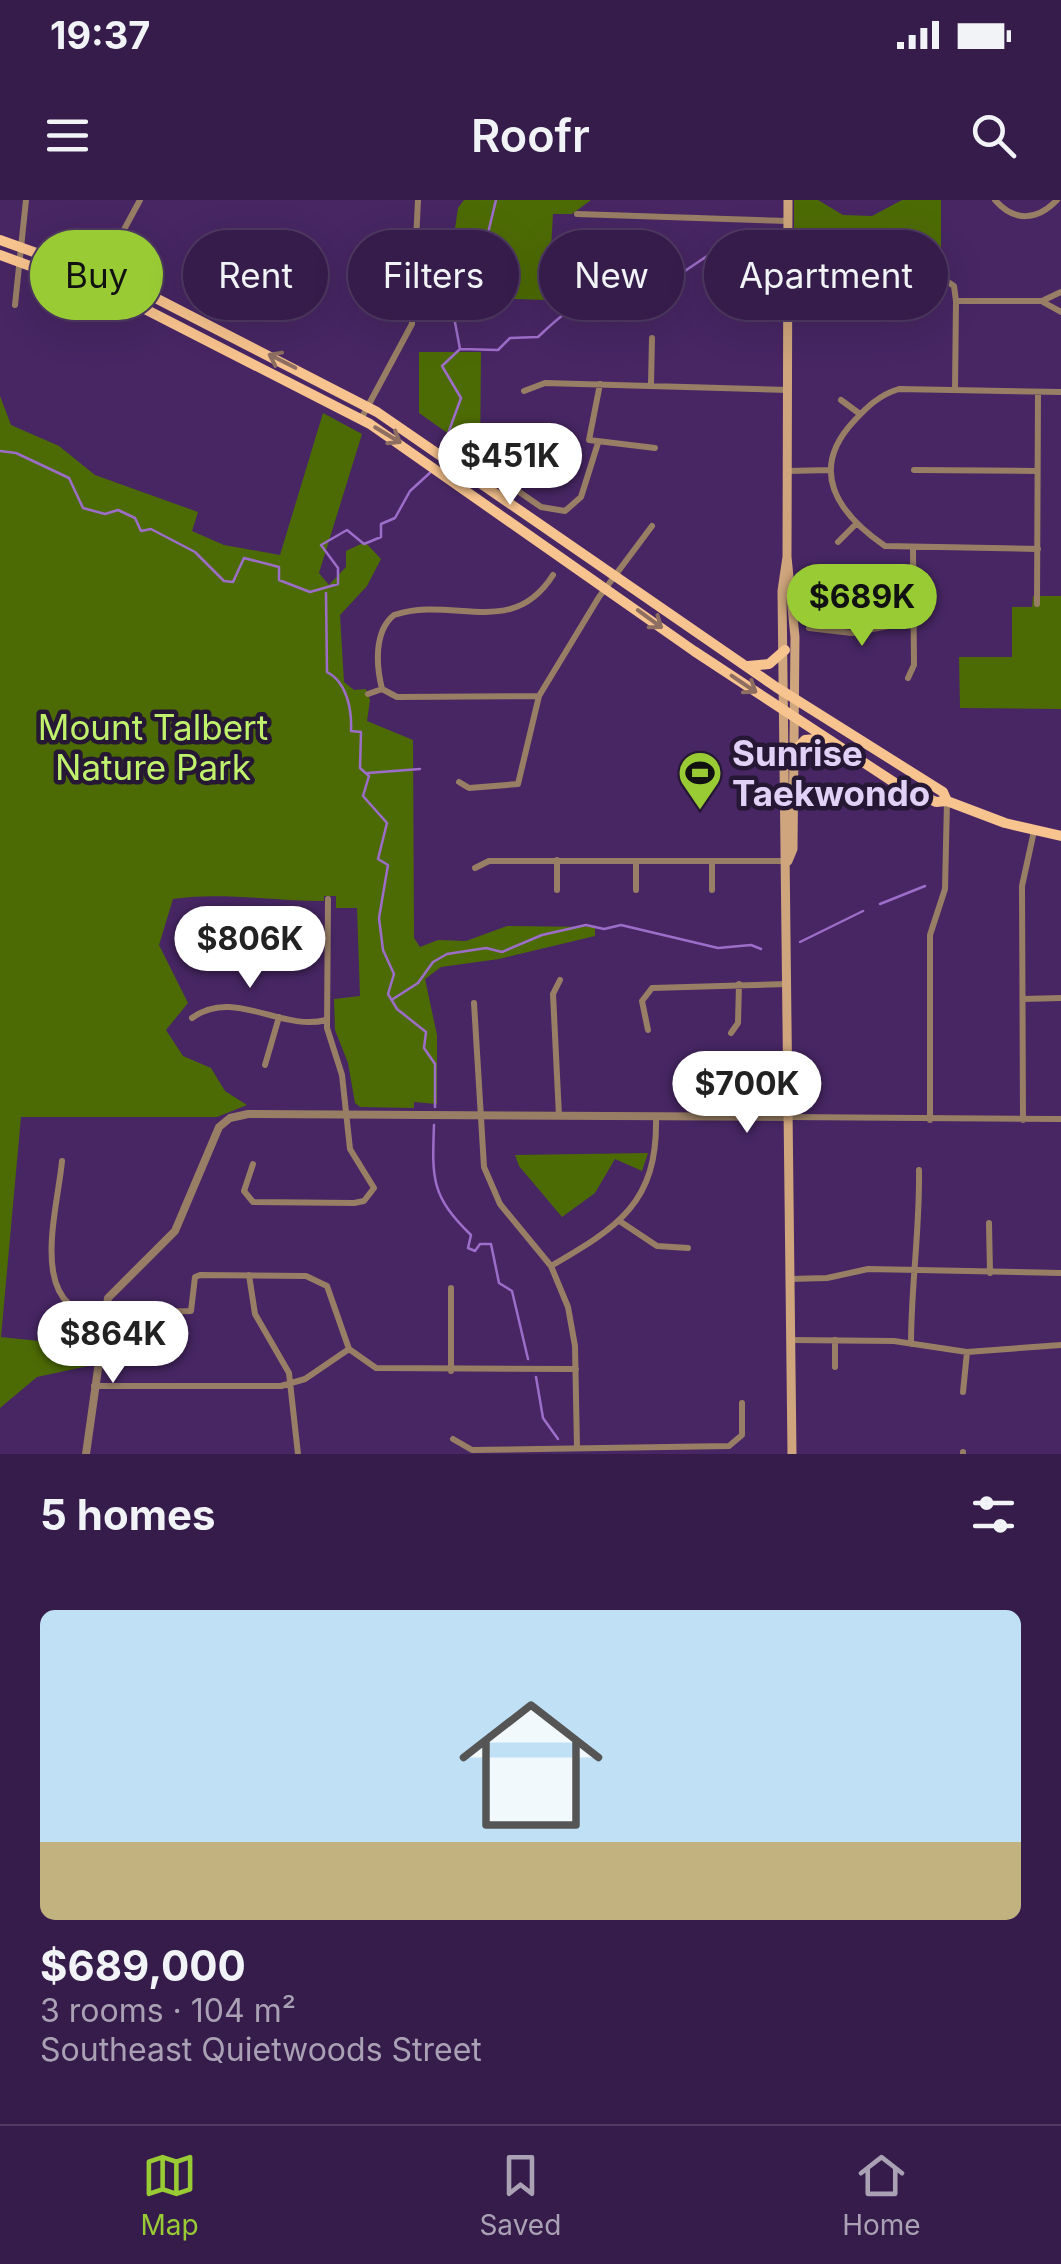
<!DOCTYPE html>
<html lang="en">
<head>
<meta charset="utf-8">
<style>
	body { margin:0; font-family:Inter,sans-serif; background:#3d2551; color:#f1f3f6; height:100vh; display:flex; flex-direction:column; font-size:38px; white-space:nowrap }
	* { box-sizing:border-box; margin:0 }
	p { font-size:32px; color:#aaa1b5 }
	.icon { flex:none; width:55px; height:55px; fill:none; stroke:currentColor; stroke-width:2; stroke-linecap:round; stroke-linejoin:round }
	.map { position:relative; height:1254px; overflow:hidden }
	.side { display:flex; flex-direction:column; background:#351c4a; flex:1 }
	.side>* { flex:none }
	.top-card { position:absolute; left:30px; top:30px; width:1002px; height:90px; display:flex; gap:20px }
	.price { position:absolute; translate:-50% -85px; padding:0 22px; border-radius:35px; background:#fff; color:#222; font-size:32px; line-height:65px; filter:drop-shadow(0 2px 5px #0008) }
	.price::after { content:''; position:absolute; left:50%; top:60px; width:30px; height:22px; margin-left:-15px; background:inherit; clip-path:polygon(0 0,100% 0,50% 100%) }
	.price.active { background:#99cb35; color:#111 }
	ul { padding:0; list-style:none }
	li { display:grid; align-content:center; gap:20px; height:530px; padding:0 40px }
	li+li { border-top:2px solid #4f3a62 }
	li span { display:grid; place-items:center; height:310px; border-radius:15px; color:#555 }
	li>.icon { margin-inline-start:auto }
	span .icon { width:180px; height:180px; fill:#fffc; stroke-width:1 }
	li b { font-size:42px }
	h2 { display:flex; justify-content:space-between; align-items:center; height:120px; padding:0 40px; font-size:42px }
	.chip { padding:0 35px; border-radius:45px; background:#351c4a; box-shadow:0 10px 40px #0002,0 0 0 2px #4f3a62; font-size:35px; line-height:90px }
	.chip.active { background:#99cb35; color:#111 }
	.status { display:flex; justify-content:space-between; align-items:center; height:70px; padding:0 50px; background:#351c4a; direction:ltr }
	.status svg { height:28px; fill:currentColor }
	header { display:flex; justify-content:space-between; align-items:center; height:130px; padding:0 40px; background:#351c4a; font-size:45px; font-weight:600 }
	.tabs { display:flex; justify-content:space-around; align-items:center; height:140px; border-top:2px solid #4f3a62; background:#351c4a; font-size:28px; color:#aaa1b5 }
	.tabs a { display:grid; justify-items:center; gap:5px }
	.tabs .active { color:#99cb35 }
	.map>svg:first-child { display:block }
	.green { fill:#4d6b05 }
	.water { fill:#9d6ec9 }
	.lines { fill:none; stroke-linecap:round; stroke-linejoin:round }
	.stream { stroke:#9d6ec9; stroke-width:2.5 }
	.minor { stroke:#987e65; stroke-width:6 }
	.tertiary { stroke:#987e65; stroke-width:8 }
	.secondary { stroke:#cea57c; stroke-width:9 }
	.primary { stroke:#f7c38e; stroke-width:10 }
	.oneway { stroke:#8e6e61 }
	.labels { text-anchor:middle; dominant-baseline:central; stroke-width:9; stroke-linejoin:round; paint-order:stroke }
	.park-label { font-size:35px; fill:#c0f16c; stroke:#261834 }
	.poi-label { font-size:35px; font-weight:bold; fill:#e2d1f6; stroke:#261834; text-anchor:start }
</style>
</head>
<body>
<div class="status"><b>19:37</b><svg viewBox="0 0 49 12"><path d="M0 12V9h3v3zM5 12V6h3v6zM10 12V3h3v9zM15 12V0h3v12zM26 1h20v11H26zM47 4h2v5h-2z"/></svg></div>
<header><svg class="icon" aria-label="menu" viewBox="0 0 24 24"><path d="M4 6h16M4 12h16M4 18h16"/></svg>Roofr<svg class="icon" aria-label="search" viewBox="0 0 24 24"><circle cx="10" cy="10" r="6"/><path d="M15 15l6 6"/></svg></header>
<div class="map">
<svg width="1061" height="1254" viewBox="0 0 1061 1254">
	<rect width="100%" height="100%" fill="#472663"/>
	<path class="green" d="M 464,0 L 591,0 L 572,14 L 553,14 L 548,100 L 445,97 L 458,8 Z
		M 794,0 L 818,0 L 843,15 L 872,16 L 902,0 L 941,0 L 941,47 L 794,46 Z
		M 419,152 L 481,152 L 480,256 L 419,213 Z
		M 0,196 L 11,225 L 59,246 L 95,275 L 198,312 L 192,331 L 224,345 L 280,355 L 323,213 L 362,234 L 319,373 L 329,385 L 346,367 L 346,351 L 365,342 L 381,359 L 367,386 L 340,415 L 344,482 L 354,490 L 366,489 L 370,500 L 367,521 L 413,540 L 414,738 L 420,747 L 438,740 L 466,741 L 507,726 L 595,727 L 595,736 L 499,759 L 441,767 L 425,779 L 437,835 L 437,904 L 414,902 L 414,908 L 360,907 L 355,903 L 348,863 L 335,830 L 334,799 L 360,796 L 357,708 L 336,708 L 336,696 L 324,696 L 324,701 C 273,701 223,692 173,699 L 159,745 L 188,803 L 166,830 L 183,856 L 211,868 L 225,891 L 247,905 L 217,917 L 21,917 L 1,1137 L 68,1144 L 81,1121 L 92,1127 L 88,1166 L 37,1177 L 0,1208 Z
		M 1033,396 L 1061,396 L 1061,509 L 960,508 L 959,457 L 1012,457 L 1012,407 L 1032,407 Z
		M 648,953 L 642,971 L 615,959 L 595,993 L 562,1017 L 519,966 L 515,955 Z"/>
	<path class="water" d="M186 88a17 17 0 1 1 34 0a17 17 0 1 1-34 0Z"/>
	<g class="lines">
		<path class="stream" d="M 460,149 L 498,150 L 510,138 L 538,137 C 553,123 570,106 590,101 C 612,95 631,99 647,80 L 676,77 L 716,50 L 765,36
			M 442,250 L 461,198 L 442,166 L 460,149 L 454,117 L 458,102 L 476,83 L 496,0
			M 0,251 L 16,253 L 69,278 L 83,308 L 105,314 L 118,310 L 135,318 L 141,331 L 151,329 L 195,352 L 224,381 L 233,382 L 244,358 L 279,367 L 279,380 L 310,392 L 338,384 L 338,368 L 321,345 L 347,330 L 364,344 L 381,337 L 381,324 L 395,318 L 410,291 L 433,270
			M 326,393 L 327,472 C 347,482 352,510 351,531 L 361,532 L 360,568 L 369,576 L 363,596 L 387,623 L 378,659 L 388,665 L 379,718 L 383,750 L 394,774 L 388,794 L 397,809 L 426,832 L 424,848 L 435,864 L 435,907
			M 368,573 L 420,569
			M 880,704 L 925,686
			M 800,742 L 863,711
			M 393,799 L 418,783 L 433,762 L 447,754 L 486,748 L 502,752 L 542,735 L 586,725 L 604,729 L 621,725 L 718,748 L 751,745 L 761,749
			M 434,925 C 432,979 431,996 471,1035 L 468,1048 L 475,1051 L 480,1044 L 491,1044 L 499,1083 L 512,1091 L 528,1159
			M 536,1177 L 543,1218 L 558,1239"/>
		<path class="minor" d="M 995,0 C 1014,22 1037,21 1057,0
			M 577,14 L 788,21
			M 100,74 L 140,0
			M 788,75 L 948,82 L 954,86 L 956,101 L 1042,101 L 1061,92
			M 1043,102 L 1061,112
			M 15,105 L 26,0
			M 600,184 L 589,240 L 655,248
			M 651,184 L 652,138
			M 955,190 L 956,101
			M 524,191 L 545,183 L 788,190
			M 841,200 L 860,214
			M 361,219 L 412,124 L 418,0
			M 510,263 L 508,284 L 541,307 L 565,311 L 581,297 L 598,243
			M 914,270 L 1037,271
			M 788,271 L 830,270
			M 838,342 L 857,323
			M 1038,349 L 885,346 C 837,313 808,270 854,221 C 867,207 879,195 899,189 L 1061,192
			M 1037,404 L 1038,192
			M 809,428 L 852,433 L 914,421
			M 908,478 L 914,465 L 913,350
			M 382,489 C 376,465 374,431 394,415 C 453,395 512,440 553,375
			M 382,489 L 397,497 L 539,496
			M 368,494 L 382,489
			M 459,582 L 469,588 L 518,584 L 539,496 L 599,397 L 652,326
			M 557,660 L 557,690
			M 636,661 L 636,690
			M 712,661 L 712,690
			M 475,668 L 489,661 L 787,661
			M 208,732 L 268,740 L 327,740
			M 1023,799 L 1061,798
			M 474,803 L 484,967 L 500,1004 L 551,1066 L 568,1107 L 575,1146 L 577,1248
			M 192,818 C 234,787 281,832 326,820
			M 648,830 L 642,801 L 652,788 L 787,784
			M 731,833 L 738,823 L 739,784
			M 265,865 L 279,817
			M 559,916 L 553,794 L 560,780
			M 788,917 L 1061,919
			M 930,920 L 930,735 L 945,689 L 947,601
			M 1023,920 L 1022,686 L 1034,631
			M 62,961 C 57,1014 26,1110 102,1118
			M 253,964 L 244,991 L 253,1002 L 354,1003 L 364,1001 L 374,988 L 350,949 L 342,875 L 327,828 L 328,699
			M 621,1022 L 657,1046 L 688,1048
			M 989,1023 L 990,1073
			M 551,1066 C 618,1027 658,1003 656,917
			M 249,1075 L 255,1114 L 289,1173 L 298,1254
			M 790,1079 L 827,1078 L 868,1069 L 1061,1073
			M 451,1088 L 451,1171
			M 149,1112 L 191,1111 L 195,1077 L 200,1075 L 306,1076 L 327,1086 L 349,1149 L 376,1168 L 576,1169
			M 790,1140 L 894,1141 L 967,1152 L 1061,1145
			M 835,1140 L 835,1167
			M 62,1144 L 77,1112
			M 911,1144 C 911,1086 920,1029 919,970
			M 94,1186 L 281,1186 L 305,1179 L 349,1149
			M 963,1192 L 967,1152
			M 453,1239 L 472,1250 L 729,1246 L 742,1235 L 742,1203
			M 963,1254 L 963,1252"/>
		<path class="tertiary" d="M 86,1254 L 108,1098 L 175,1031 L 219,927 L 230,918 L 248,914 L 788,917"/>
		<path class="secondary" d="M 788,0 L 787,357 L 782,391 L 792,1254
			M 787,357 L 795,437 L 793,649 L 788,661"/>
		<path class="primary" d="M 0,40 L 140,90 L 377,212 L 776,487 L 943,592 L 947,601
			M 0,55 L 139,106 L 370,224 L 694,451 L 895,583 L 936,602 L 947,601 L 1005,623 L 1061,636
			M 748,466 L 769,464 L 785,450
			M 792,554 L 805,540 L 824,538"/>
	</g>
	<defs><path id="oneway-shaft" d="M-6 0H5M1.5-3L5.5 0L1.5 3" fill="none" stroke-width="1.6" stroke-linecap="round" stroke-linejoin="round" transform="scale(2.5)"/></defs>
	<g class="oneway">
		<use href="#oneway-shaft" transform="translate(282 161) rotate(-153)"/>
		<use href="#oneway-shaft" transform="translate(388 235) rotate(31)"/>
		<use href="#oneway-shaft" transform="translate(650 419) rotate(36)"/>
		<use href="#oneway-shaft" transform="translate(744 484) rotate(34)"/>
	</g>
	<defs>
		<symbol id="stadium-pin" viewBox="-11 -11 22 30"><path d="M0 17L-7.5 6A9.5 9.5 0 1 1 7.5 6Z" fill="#99cb35" stroke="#261834"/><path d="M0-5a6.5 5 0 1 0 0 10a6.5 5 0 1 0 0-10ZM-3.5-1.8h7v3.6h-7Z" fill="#111"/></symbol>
	</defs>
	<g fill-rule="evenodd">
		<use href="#stadium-pin" x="675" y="548" width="50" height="68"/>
	</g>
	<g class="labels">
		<g class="park-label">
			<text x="153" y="527">Mount Talbert<tspan x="153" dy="40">Nature Park</tspan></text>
		</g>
		<g class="poi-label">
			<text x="732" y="553">Sunrise<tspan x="732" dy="40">Taekwondo</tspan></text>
		</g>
	</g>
</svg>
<b class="price" style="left:510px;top:308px">$451K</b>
<b class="price active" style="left:862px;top:449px">$689K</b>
<b class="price" style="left:250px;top:791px">$806K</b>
<b class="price" style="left:747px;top:936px">$700K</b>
<b class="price" style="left:113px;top:1186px">$864K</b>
<div class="top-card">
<a class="chip active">Buy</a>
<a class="chip">Rent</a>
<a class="chip">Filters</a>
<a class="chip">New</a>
<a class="chip">Apartment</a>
</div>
</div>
<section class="side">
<h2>5 homes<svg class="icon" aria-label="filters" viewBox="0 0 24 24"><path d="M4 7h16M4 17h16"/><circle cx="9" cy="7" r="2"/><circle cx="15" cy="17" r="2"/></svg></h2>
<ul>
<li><span style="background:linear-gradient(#bfe0f5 75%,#c2b280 0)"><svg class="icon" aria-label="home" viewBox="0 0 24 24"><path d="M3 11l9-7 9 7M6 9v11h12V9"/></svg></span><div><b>$689,000</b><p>3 rooms · 104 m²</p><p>Southeast Quietwoods Street</p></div></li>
</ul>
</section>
<nav class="tabs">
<a class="active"><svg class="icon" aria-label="map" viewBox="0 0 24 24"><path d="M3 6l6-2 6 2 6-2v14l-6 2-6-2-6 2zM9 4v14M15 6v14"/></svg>Map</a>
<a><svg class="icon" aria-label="saved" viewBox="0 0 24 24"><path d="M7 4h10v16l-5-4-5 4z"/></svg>Saved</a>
<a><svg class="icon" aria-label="home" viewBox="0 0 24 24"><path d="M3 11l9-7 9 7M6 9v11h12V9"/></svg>Home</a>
</nav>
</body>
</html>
